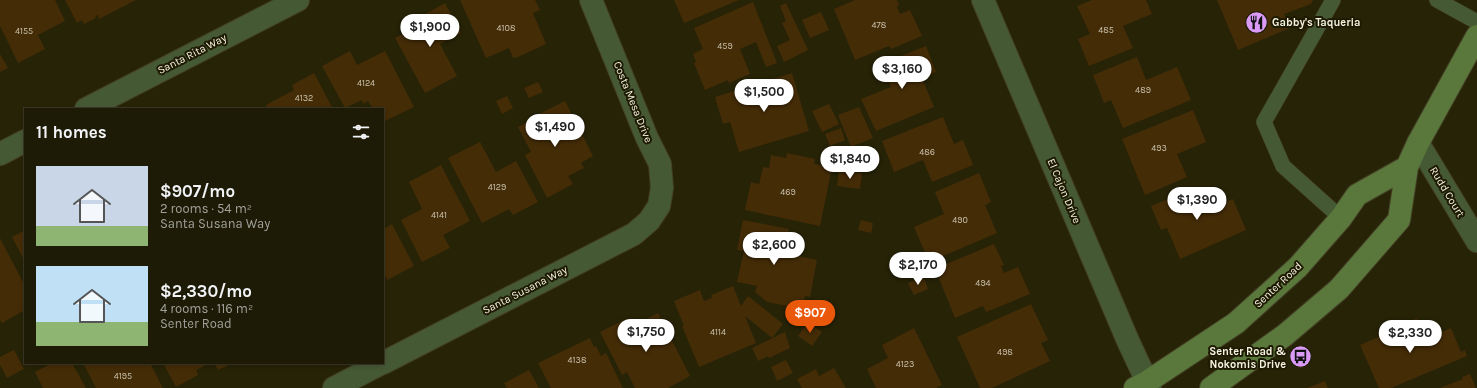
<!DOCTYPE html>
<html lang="en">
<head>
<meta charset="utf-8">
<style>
	body { margin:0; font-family:Karla,sans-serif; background:#2a2713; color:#f1f3f6; height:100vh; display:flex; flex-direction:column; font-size:15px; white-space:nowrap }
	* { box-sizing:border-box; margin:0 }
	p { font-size:13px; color:#a0a19a }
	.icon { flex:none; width:22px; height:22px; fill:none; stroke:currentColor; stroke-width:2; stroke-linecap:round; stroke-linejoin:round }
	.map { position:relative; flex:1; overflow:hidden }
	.details { position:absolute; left:24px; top:108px; width:360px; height:256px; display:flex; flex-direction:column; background:#1d1a05; border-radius:0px; box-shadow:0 2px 6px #0003,0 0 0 1px #3b3827 }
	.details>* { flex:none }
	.price { position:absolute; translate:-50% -34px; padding:0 9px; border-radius:14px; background:#fff; color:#222; font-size:13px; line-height:26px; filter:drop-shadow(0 1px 2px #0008) }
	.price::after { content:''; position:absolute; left:50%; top:24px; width:12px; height:9px; margin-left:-6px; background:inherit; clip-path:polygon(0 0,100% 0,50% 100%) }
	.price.selected { background:#ea580c; color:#fff }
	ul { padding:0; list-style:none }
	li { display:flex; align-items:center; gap:12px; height:100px; padding:0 12px }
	li span { display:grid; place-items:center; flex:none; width:112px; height:80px; border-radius:0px; color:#555 }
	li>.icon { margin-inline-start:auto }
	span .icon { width:48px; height:48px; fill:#fffc; stroke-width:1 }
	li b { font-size:17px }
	h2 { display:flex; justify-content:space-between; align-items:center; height:48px; padding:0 12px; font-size:17px }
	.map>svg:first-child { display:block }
	.building { fill:#442c07 }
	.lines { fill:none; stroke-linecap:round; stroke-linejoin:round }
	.lane-casing { stroke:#444026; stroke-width:16 }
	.street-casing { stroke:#444026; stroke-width:24 }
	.secondary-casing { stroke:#444026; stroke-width:24 }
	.lane { stroke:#465935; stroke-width:15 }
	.street { stroke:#465935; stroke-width:22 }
	.secondary { stroke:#5a783c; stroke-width:22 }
	.labels { text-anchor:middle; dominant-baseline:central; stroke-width:4; stroke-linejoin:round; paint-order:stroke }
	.number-label { font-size:9px; fill:#c9c1ab }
	.poi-label { font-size:11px; font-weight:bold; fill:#f5f3e2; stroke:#1d1a01; text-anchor:start }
	.street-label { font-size:11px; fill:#f5f3e2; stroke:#1d1a01 }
</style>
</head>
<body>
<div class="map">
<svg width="1477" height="388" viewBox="0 0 1477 388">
	<rect width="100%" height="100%" fill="#272307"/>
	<path class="building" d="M 0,0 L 55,0 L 65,21 L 38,35 L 45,49 L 18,63 L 0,26 Z
		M 65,0 L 136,0 L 99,19 L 98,15 L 95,16 L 96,18 L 84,24 L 82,20 L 77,23 Z
		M 460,0 L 535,0 L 540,10 L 533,13 L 546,44 L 518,57 L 513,58 L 509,48 L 486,58 Z
		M 674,0 L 739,0 L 684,23 Z
		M 855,0 L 897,0 L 899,5 L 897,7 L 900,14 L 910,10 L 922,36 L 891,49 L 889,46 L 855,60 L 834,9 Z
		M 1092,0 L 1146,0 L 1152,14 L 1123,26 L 1133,48 L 1089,66 L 1078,39 L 1090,34 L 1077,6 Z
		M 1217,0 L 1313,0 L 1311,4 L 1284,14 L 1290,28 L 1238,50 Z
		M 753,2 L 777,63 L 766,67 L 756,42 L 740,49 L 750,74 L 729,83 L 728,80 L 705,90 L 694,63 L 696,62 L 693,54 L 703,49 L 694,28 Z
		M 445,3 L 461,33 L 440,44 L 457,76 L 425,93 L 395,38 L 418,26 L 419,29 L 425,26 L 420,17 Z
		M 786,3 L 808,50 L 784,62 L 777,46 L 790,40 L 782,23 L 786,21 L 780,6 Z
		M 821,12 L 829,30 L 810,38 L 802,20 Z
		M 926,46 L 936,72 L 922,78 L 934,107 L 876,131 L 861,99 L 891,87 L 881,64 Z
		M 350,51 L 357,65 L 385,51 L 414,107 L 383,122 L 383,109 L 373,109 L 368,101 L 363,104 L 362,100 L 345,108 L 322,66 Z
		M 0,54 L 8,68 L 0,72 Z
		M 1137,57 L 1146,80 L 1177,67 L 1191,100 L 1123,128 L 1111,100 L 1104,103 L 1093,75 Z
		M 314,73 L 333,109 L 268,109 L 266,105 L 294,90 L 292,85 Z
		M 792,73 L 809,131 L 739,152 L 730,122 L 723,124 L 715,97 Z
		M 538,82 L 543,92 L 529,98 L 524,88 Z
		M 507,96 L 513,108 L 502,114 L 496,101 Z
		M 565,101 L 593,156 L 581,163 L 584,168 L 568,176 L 573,184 L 547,198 L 525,155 L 531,152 L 518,127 L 534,119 L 533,117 Z
		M 829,104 L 839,124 L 822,132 L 812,111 Z
		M 859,107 L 873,138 L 851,147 L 838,115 Z
		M 1193,110 L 1206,142 L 1177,154 L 1187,177 L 1145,195 L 1122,139 Z
		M 943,117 L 954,144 L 963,140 L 973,165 L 932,182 L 923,160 L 894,172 L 882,141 Z
		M 841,128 L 845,140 L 830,146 L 825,134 Z
		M 480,142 L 496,172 L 516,161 L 538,202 L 513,215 L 509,209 L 482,223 L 448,158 Z
		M 787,153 L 815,159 L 814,164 L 832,167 L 820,226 L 745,210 L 751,182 L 759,184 L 763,167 L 769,168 L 771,155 L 786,158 Z
		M 441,165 L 470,221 L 443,235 L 450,248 L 422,262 L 401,220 L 422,209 L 409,182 Z
		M 839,170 L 862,173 L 860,189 L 837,186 Z
		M 979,173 L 991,202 L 985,205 L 997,233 L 929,262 L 914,227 L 944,214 L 935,192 Z
		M 1192,189 L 1196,198 L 1214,190 L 1218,201 L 1200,209 L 1202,212 L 1233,199 L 1246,230 L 1180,259 L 1167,228 L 1161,230 L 1151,206 Z
		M 743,220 L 789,229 L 784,253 L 817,260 L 810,297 L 805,296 L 802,309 L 767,302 L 755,292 L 757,286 L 737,282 L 744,251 L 737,250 Z
		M 861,220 L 873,223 L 871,233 L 858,230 Z
		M 392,224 L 414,266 L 387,280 L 383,271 L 383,229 Z
		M 25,230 L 25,262 L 12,237 Z
		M 0,238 L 25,286 L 25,310 L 2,323 L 0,320 Z
		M 994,244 L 1004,265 L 1001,266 L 1004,273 L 1018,267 L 1030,294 L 986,312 L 983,306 L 955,318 L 935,269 Z
		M 923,276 L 928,289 L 914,295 L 908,283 Z
		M 733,286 L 741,306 L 748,296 L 783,324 L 772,338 L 745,316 L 756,343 L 699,367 L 682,326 L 684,326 L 674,301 L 700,290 L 704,301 L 712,298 L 711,295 Z
		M 1031,304 L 1048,340 L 1041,343 L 1050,361 L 992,388 L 980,388 L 957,337 Z
		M 658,313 L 690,376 L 668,388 L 635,388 L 627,372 L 622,375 L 600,332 L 626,319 L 631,327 Z
		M 1417,318 L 1423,333 L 1431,329 L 1434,335 L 1451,328 L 1461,352 L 1465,350 L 1467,356 L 1391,388 L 1379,388 L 1360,345 L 1412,322 L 1411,321 Z
		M 808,322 L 822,332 L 812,346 L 798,336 Z
		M 914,328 L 942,385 L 936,388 L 876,388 L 867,369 L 888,358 L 882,345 Z
		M 785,332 L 790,348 L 769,358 L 768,356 L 758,361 L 752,348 Z
		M 590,338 L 594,347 L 596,346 L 601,356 L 606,353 L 623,388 L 551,388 L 538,363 Z
		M 14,350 L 24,369 L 7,378 L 0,365 L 0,357 Z
		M 786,360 L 793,373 L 777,381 L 771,367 Z
		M 52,363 L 72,363 L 86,388 L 43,388 L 35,372 Z
		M 83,363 L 150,363 L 163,388 L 96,388 Z
		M 163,363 L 210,363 L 196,370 L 198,375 L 176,387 Z
		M 214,363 L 230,363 L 231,364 L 218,370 Z
		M 834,368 L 846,388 L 802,388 L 797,379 L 816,369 L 819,376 Z
		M 529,370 L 539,388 L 507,388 L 504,383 Z
		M 1470,374 L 1476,388 L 1440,388 L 1463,379 L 1462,377 Z
		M 1325,381 L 1328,388 L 1307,388 Z"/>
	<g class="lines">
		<defs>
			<path id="lane" d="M 1333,0 L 1264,122 L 1283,166 L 1341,218
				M 1437,0 L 1477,22"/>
			<path id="street" d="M 983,0 L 1128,341 L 1150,388
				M 86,109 L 298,0
				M 1418,143 L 1477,241
				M 0,154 L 25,141
				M 383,363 L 634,234 L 649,221 L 659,206 L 662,188 L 660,164 L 647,138 L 591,0
				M 334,388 L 382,363"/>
			<path id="secondary" d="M 1135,388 L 1147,382 L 1236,323 L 1298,267 L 1341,218 L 1357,195 L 1407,167
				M 1211,388 L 1285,335 L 1339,289 L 1399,220 L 1407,167 L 1418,143 L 1477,36"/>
		</defs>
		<use href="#lane" class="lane-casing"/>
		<use href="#street" class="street-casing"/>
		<use href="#secondary" class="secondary-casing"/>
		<use href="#lane" class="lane"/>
		<use href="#street" class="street"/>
		<use href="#secondary" class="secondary"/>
	</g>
	<defs>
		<symbol id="restaurant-disc" viewBox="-11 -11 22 22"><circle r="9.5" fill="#da9af6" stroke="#1d1a01"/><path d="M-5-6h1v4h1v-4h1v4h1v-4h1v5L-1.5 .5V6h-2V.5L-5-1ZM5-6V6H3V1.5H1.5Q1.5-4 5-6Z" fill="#111"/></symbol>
		<symbol id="bus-disc" viewBox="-11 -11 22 22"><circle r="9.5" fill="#da9af6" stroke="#1d1a01"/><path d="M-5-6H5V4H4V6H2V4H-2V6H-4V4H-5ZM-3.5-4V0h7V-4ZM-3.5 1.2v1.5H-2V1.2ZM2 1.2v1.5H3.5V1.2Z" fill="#111"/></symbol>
	</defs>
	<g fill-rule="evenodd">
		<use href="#restaurant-disc" x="1244" y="10" width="25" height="25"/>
		<use href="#bus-disc" x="1288" y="344" width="25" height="25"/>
	</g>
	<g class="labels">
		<g class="number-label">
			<text x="879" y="25">478</text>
			<text x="506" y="28">4108</text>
			<text x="1106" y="30">485</text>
			<text x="24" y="31">4155</text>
			<text x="725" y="46">459</text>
			<text x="366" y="83">4124</text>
			<text x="1143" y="90">489</text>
			<text x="304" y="98">4132</text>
			<text x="1159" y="148">493</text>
			<text x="927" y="152">486</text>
			<text x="497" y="187">4129</text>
			<text x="788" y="192">469</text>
			<text x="439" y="215">4141</text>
			<text x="960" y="220">490</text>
			<text x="983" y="283">494</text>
			<text x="718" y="332">4114</text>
			<text x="1005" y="352">498</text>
			<text x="577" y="360">4138</text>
			<text x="905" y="364">4123</text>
			<text x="123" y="376">4195</text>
		</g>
		<g class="poi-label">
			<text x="1272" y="22">Gabby's Taqueria</text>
			<text x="1286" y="351" text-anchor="end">Senter Road &amp;<tspan x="1286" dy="13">Nokomis Drive</tspan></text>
		</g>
		<g class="street-label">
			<text transform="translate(192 54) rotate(-27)">Santa Rita Way</text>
			<text transform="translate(633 102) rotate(68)">Costa Mesa Drive</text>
			<text transform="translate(1064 191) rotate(67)">El Cajon Drive</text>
			<text transform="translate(1447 192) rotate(59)">Rudd Court</text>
			<text transform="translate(1278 285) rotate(-43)">Senter Road</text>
			<text transform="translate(525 290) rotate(-27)">Santa Susana Way</text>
		</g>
	</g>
</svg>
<b class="price" style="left:430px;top:48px">$1,900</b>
<b class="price" style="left:902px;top:90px">$3,160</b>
<b class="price" style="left:764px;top:113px">$1,500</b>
<b class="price" style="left:555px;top:148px">$1,490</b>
<b class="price" style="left:850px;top:180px">$1,840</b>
<b class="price" style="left:1197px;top:221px">$1,390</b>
<b class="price" style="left:774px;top:266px">$2,600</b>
<b class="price" style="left:918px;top:286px">$2,170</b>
<b class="price selected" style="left:810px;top:334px">$907</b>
<b class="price" style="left:646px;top:353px">$1,750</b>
<b class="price" style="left:1410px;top:354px">$2,330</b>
<section class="details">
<h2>11 homes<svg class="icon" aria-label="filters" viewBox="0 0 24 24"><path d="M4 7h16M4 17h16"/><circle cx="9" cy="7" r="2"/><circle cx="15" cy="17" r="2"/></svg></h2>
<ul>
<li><span style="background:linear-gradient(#c9d6e8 75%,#8fb573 0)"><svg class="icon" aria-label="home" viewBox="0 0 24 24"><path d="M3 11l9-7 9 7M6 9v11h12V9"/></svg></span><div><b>$907/mo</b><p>2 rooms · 54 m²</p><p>Santa Susana Way</p></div></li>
<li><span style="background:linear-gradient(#bfe0f5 70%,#8fb573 0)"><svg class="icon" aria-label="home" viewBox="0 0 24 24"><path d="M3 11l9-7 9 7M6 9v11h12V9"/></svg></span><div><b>$2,330/mo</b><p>4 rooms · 116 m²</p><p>Senter Road</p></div></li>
</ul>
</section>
</div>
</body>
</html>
